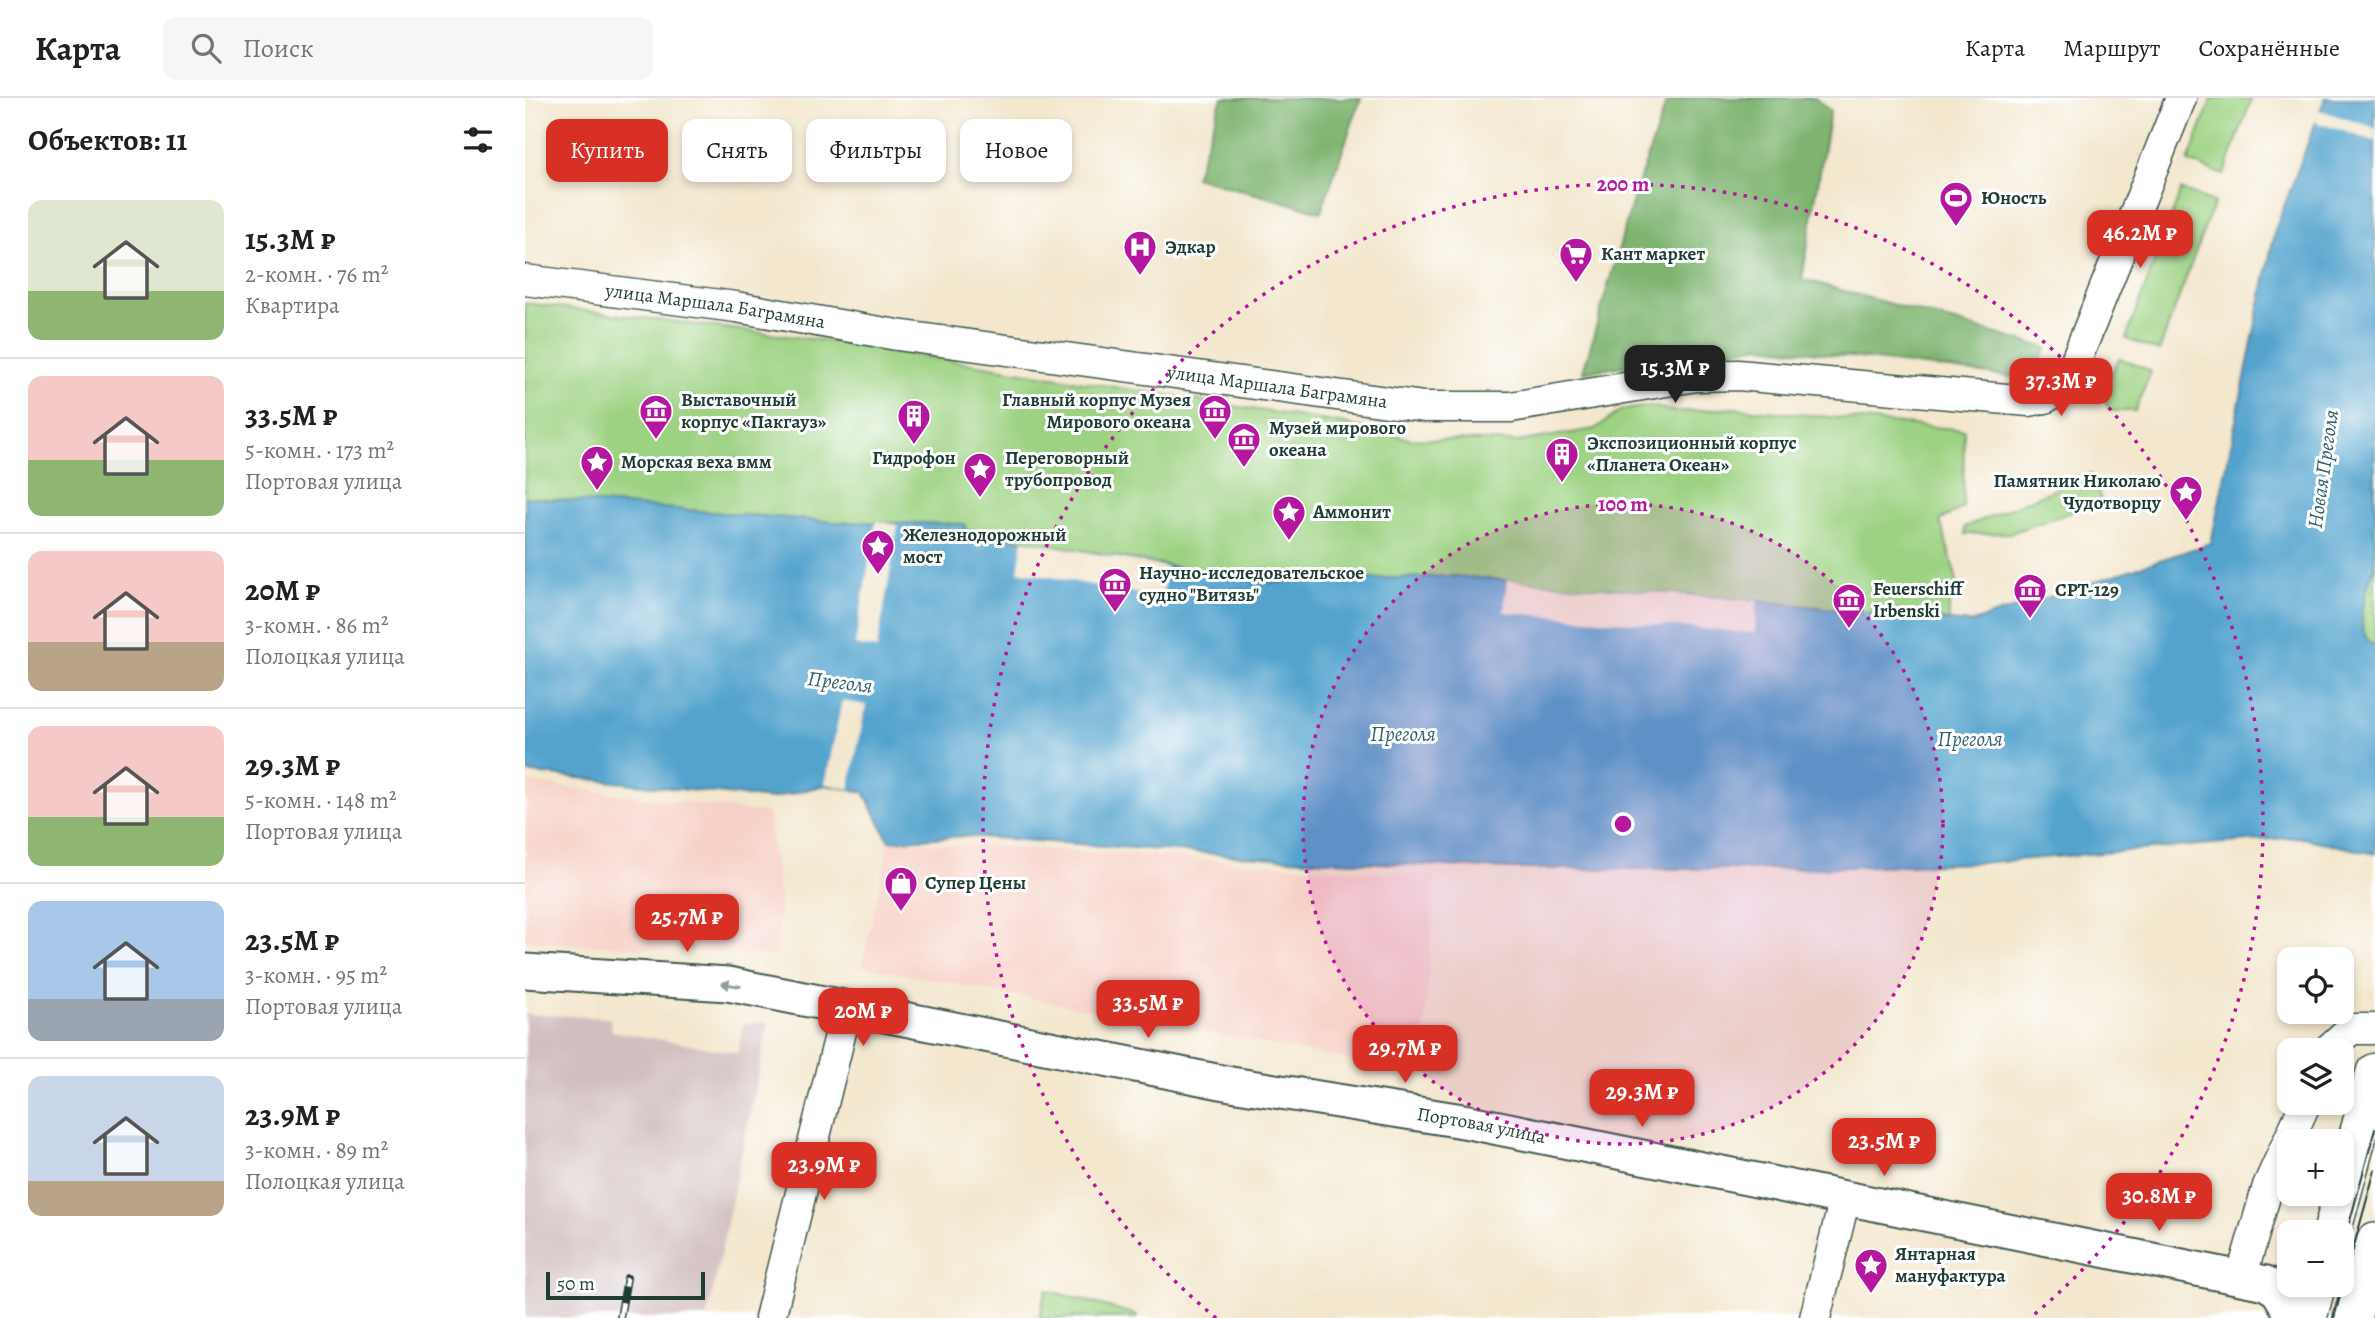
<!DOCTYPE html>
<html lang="ru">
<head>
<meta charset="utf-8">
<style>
	body { margin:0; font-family:Alegreya,serif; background:#f6f6f6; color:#202124; height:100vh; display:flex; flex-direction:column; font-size:26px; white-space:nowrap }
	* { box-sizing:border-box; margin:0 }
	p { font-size:23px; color:#757577 }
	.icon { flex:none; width:38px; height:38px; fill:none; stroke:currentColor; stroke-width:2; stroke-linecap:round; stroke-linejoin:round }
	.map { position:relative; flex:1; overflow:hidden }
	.side { display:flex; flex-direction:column; background:#fff; width:525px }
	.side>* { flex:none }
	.banner { position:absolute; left:21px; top:21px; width:665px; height:63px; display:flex; gap:14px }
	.tools { position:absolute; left:1752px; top:849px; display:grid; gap:14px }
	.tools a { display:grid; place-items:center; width:77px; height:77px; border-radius:14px; background:#fff; box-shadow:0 4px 10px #0003; font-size:35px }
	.scale { position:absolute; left:21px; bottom:18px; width:159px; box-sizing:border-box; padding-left:7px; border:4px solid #1f3d34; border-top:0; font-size:19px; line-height:24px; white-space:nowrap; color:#1f3d34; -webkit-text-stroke:5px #fff; paint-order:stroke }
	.price { position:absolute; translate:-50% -60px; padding:0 16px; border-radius:14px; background:#d93025; color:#fff; font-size:23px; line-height:46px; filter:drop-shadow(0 2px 4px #0008) }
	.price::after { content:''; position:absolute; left:50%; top:42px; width:21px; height:16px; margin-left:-10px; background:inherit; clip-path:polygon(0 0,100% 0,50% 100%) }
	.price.on { background:#222; color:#fff }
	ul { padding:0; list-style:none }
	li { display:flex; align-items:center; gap:21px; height:175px; padding:0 28px }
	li+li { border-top:2px solid #e0e0e0 }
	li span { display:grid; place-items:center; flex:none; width:196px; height:140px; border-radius:14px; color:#555 }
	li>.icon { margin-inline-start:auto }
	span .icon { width:84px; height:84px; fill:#fffc; stroke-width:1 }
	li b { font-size:30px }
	h2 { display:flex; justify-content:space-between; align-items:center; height:84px; padding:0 28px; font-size:30px }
	.chip { padding:0 24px; border-radius:14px; background:#fff; box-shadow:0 4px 10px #0003; font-size:24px; line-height:63px }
	.chip.on { background:#d93025; color:#fff }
	header { display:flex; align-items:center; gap:42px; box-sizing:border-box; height:98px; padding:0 35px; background:#fff; border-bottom:2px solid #e0e0e0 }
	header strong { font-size:33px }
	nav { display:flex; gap:38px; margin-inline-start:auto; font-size:24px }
	.search { width:490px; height:63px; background:#f6f6f6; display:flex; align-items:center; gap:18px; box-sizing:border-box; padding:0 24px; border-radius:14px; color:#757577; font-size:26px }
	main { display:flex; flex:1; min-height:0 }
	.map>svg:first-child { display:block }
	.built { fill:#f7d1c7 }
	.industrial { fill:#d2bfc0 }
	.green { fill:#9dd282; stroke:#5e885b; stroke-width:2 }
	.forest { fill:#7eb470; stroke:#4e7852; stroke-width:2 }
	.water { fill:#52a3cd; stroke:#387080; stroke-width:2 }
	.pier { fill:#f3e7ce }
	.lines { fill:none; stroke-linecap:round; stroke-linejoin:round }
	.tertiary-casing { stroke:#3f564b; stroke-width:33 }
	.secondary-casing { stroke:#3f564b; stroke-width:37 }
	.primary-casing { stroke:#3f564b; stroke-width:40 }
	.tertiary { stroke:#fff; stroke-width:30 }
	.secondary { stroke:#fff; stroke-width:33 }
	.primary { stroke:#fff; stroke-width:37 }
	.tram { stroke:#1f3d34; stroke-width:2 }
	.rail-casing { stroke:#1f3d34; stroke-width:8 }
	.rail { stroke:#fff; stroke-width:5; stroke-dasharray:16; stroke-linecap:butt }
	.oneway { fill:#8f9e9a }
	.ring { fill:none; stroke:#b5179e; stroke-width:3.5; stroke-dasharray:3.5 7 }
	.labels { text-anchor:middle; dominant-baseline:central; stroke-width:6; stroke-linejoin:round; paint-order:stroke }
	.poi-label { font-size:19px; font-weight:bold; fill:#1f3d34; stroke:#fff; text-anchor:start }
	.street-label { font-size:19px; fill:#1f3d34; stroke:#fff }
	.water-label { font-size:21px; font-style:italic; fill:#31616a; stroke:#fff }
	.centre { fill:#b5179e; stroke:#fff; stroke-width:3.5 }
	.ring-label { font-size:21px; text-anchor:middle; font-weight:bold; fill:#b5179e; stroke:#fff; stroke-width:6; stroke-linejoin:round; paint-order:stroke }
</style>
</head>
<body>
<header>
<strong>Карта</strong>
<div class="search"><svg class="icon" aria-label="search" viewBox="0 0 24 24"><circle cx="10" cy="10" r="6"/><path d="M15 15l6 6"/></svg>Поиск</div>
<nav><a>Карта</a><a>Маршрут</a><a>Сохранённые</a></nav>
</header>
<main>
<section class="side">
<h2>Объектов: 11<svg class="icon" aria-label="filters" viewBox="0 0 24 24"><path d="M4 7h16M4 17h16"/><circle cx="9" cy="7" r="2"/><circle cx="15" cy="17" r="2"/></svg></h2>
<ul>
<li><span style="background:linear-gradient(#dfe7d0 65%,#8fb573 0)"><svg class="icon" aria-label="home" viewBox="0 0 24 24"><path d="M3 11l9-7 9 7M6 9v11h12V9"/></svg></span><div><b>15.3M ₽</b><p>2-комн. · 76 m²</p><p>Квартира</p></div></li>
<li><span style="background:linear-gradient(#f6c9c9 60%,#8fb573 0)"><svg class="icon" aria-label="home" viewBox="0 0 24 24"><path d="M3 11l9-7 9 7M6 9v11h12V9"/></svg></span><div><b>33.5M ₽</b><p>5-комн. · 173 m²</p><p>Портовая улица</p></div></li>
<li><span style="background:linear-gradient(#f6c9c9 65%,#b9a48a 0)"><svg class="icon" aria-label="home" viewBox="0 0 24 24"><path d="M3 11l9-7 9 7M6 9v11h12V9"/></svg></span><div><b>20M ₽</b><p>3-комн. · 86 m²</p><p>Полоцкая улица</p></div></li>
<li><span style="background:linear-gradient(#f6c9c9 65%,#8fb573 0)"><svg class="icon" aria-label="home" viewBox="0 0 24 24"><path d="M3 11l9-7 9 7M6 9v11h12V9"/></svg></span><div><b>29.3M ₽</b><p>5-комн. · 148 m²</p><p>Портовая улица</p></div></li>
<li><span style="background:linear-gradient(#a9c7e8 70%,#9aa5b1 0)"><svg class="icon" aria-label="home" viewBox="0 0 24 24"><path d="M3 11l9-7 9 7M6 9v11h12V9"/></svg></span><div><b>23.5M ₽</b><p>3-комн. · 95 m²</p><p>Портовая улица</p></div></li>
<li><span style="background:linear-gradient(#c9d6e8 75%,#b9a48a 0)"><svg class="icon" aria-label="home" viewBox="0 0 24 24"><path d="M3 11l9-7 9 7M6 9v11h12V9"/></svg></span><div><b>23.9M ₽</b><p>3-комн. · 89 m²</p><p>Полоцкая улица</p></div></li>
</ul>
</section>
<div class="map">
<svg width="1850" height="1220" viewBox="0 0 1850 1220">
	<rect width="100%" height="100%" fill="#fff"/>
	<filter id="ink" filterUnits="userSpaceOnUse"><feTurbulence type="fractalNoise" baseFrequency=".0143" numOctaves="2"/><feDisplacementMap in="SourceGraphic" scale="14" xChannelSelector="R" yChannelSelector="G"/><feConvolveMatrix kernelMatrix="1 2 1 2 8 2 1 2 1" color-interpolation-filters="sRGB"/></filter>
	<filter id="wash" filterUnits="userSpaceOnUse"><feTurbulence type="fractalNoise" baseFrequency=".00686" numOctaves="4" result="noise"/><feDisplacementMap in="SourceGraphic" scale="28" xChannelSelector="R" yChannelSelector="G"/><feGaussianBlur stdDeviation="1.57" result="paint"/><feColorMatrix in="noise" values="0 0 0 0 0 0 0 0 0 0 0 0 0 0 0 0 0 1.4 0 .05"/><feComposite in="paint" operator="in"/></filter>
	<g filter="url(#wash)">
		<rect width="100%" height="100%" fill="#f3e7ce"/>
		<path class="built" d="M 0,684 L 243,715 L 255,803 L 252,858 L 0,843 Z
			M 364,743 L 625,757 L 910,778 L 897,976 L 337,868 Z"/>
		<path class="industrial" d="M 0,916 L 85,920 L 87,933 L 213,955 L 218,926 L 244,924 L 182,1220 L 0,1220 Z"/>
		<path class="green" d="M 1687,0 L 1727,0 L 1699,77 L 1663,64 Z
			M 1656,92 L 1689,104 L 1634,253 L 1601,241 Z
			M 0,205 L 317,245 L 820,326 L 886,341 L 992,344 L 1070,331 L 1097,312 L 1126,308 L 1151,314 L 1210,310 L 1439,332 L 1438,410 L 1415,422 L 1435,494 L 1424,506 L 1424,524 L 1232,503 L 929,478 L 739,485 L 441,432 L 440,426 L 310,424 L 0,399 Z
			M 1594,260 L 1626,273 L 1610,313 L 1585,313 L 1577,296 Z
			M 1566,376 L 1577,404 L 1485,435 L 1440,436 L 1440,429 Z
			M 1850,463 L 1850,549 C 1824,531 1844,489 1850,463 Z
			M 521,1192 L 612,1217 L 611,1220 L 514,1220 Z"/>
		<path class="forest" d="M 697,0 L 836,0 L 796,114 L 670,79 Z
			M 1143,0 L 1291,0 L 1305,13 L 1277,181 L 1522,250 L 1504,281 L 1237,248 L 1058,274 L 1109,98 Z"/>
		<path class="water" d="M 1800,0 L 1850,0 L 1850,463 C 1844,489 1824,531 1850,549 L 1850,756 L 1773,739 L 1453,765 L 1250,771 L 987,771 L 763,761 L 441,738 L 364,743 L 339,694 L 300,687 L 246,701 L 0,674 L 0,399 L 310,424 L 440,426 L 441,432 L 739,485 L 929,478 L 1232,503 L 1445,525 L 1686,445 L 1750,132 Z"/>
		<path class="pier" d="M 1794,12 L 1850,30 L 1850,43 L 1790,24 Z
			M 351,423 L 373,427 L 352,551 L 330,547 Z
			M 498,442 L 642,469 L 637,500 L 493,473 Z
			M 982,482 L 1232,503 L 1230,535 L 979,514 Z
			M 317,603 L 341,607 L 324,691 L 300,686 Z"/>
	</g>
	<g filter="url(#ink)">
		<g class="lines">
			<defs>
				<g id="tertiary">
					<path id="s1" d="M 0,182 L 211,209 L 372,237 L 899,309 L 986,309 L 1171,278 L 1213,277 L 1504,303 L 1520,300 L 1542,285 L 1656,0"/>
					<path d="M 1803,952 L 1826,931 L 1850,931"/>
					<path d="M 1716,1180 L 1743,1088 L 1781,1004"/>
					<path d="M 245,1220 L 322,909"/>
					<path d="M 1290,1220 L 1320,1100"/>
				</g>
				<g id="secondary">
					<path id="s2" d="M 0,873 L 203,886 L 706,986 L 944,1024 L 1741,1185 L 1753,1193 L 1769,1220"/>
				</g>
				<path id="primary" d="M 1807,1134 L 1850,974
					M 1783,1220 L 1792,1186
					M 1827,1220 L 1850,1144"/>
			</defs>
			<use href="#tertiary" class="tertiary-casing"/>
			<use href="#secondary" class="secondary-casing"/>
			<use href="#primary" class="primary-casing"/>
			<use href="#tertiary" class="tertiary"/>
			<use href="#secondary" class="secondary"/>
			<use href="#primary" class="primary"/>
			<path class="tram" d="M 1816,1156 L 1850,1031
				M 1809,1220 L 1850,1072"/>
			<defs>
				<path id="rail" d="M 95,1220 L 102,1180"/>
			</defs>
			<use href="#rail" class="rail-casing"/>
			<use href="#rail" class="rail"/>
		</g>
		<defs><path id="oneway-solid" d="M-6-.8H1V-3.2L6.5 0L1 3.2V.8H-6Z" transform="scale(1.75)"/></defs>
		<use class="oneway" href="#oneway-solid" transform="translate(206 887) rotate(-171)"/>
	</g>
	<circle cx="1098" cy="726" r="320" fill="#b5179e" fill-opacity=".12"/>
	<g class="ring">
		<circle cx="1098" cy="726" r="320"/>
		<path d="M691 1220A640 640 0 1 1 1505 1220"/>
	</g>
	<defs>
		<symbol id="stadium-pin" viewBox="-11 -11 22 30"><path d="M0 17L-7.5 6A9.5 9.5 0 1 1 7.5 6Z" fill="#b5179e" stroke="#fff"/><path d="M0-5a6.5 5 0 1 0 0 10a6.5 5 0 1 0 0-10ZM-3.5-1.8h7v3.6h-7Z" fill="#fff"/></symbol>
		<symbol id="hospital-pin" viewBox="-11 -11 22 30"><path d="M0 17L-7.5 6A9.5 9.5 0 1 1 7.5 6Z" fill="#b5179e" stroke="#fff"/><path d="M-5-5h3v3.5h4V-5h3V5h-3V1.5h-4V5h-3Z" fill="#fff"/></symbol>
		<symbol id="supermarket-pin" viewBox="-11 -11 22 30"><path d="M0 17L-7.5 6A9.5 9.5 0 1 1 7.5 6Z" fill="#b5179e" stroke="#fff"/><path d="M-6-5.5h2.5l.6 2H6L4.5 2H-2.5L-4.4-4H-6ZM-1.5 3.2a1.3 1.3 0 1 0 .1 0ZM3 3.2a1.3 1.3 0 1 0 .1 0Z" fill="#fff"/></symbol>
		<symbol id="museum-pin" viewBox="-11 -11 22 30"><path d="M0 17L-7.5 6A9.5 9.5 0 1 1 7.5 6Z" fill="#b5179e" stroke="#fff"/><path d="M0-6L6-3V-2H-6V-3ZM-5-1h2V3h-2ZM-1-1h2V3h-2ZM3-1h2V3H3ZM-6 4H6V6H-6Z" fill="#fff"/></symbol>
		<symbol id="building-pin" viewBox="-11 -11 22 30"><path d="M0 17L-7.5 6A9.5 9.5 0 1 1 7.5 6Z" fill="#b5179e" stroke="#fff"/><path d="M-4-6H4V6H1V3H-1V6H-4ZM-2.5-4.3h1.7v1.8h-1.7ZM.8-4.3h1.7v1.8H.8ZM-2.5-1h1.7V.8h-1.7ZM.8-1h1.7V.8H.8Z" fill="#fff"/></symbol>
		<symbol id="sight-pin" viewBox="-11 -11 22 30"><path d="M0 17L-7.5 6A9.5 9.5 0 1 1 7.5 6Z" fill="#b5179e" stroke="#fff"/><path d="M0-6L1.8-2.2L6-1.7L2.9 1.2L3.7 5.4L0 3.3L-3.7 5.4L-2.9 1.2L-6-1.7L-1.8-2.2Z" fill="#fff"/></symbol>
		<symbol id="shop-pin" viewBox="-11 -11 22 30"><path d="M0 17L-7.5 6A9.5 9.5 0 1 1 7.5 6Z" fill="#b5179e" stroke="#fff"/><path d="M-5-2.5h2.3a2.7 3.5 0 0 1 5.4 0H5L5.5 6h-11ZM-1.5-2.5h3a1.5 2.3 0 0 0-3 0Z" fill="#fff"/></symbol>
	</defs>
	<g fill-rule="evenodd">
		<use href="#stadium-pin" x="1412" y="81" width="38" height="52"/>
		<use href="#hospital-pin" x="596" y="130" width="38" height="52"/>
		<use href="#supermarket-pin" x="1032" y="137" width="38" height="52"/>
		<use href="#museum-pin" x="112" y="294" width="38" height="52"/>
		<use href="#museum-pin" x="671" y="294" width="38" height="52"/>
		<use href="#building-pin" x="370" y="299" width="38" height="52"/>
		<use href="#museum-pin" x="700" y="322" width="38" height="52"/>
		<use href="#building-pin" x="1018" y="337" width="38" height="52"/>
		<use href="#sight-pin" x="53" y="345" width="38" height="52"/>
		<use href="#sight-pin" x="436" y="352" width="38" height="52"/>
		<use href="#sight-pin" x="1642" y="375" width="38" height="52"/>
		<use href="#sight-pin" x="745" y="395" width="38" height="52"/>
		<use href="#sight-pin" x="334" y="429" width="38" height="52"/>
		<use href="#museum-pin" x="571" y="467" width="38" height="52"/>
		<use href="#museum-pin" x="1486" y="473" width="38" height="52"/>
		<use href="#museum-pin" x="1305" y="483" width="38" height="52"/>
		<use href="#shop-pin" x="357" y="766" width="38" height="52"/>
		<use href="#sight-pin" x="1327" y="1148" width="38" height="52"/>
	</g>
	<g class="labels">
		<g class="poi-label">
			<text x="1456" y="100">Юность</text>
			<text x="640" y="149">Эдкар</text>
			<text x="1076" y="156">Кант маркет</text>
			<text x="156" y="302">Выставочный<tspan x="156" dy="22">корпус «Пакгауз»</tspan></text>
			<text x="666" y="302" text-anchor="end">Главный корпус Музея<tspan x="666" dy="22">Мирового океана</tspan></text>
			<text x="744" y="330">Музей мирового<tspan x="744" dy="22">океана</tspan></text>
			<text x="1062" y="345">Экспозиционный корпус<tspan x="1062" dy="22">«Планета Океан»</tspan></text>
			<text x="389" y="360" text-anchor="middle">Гидрофон</text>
			<text x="480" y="360">Переговорный<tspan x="480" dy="22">трубопровод</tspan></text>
			<text x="96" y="364">Морская веха вмм</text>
			<text x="1636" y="383" text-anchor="end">Памятник Николаю<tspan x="1636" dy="22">Чудотворцу</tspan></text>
			<text x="788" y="414">Аммонит</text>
			<text x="378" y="437">Железнодорожный<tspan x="378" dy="22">мост</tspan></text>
			<text x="614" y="475">Научно-исследовательское<tspan x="614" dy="22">судно "Витязь"</tspan></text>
			<text x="1348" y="491">Feuerschiff<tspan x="1348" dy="22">Irbenski</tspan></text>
			<text x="1530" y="492">СРТ-129</text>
			<text x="400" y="785">Супер Цены</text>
			<text x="1370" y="1156">Янтарная<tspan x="1370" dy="22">мануфактура</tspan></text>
		</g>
		<g class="street-label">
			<text stroke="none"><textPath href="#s1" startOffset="192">улица Маршала Баграмяна</textPath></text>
			<text stroke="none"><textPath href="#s1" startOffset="760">улица Маршала Баграмяна</textPath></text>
			<text stroke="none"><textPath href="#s2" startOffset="970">Портовая улица</textPath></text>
		</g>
		<g class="water-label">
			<text transform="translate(1798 371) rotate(-82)">Новая Преголя</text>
			<text transform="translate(315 584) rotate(7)">Преголя</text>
			<text x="878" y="636">Преголя</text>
			<text x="1445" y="641">Преголя</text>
		</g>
	</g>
	<circle cx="1098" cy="726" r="10" class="centre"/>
	<g class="ring-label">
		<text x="1098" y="93">200 m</text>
		<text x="1098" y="413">100 m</text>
	</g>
</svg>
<div class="tools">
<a><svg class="icon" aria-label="locate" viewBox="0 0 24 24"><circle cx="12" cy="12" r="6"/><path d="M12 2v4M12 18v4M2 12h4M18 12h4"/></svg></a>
<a><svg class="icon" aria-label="layers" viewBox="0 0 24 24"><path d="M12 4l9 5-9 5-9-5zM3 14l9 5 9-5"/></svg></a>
<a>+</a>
<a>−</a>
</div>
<div class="scale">50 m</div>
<b class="price" style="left:1615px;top:172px">46.2M ₽</b>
<b class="price on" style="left:1150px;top:307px">15.3M ₽</b>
<b class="price" style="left:1536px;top:320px">37.3M ₽</b>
<b class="price" style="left:162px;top:856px">25.7M ₽</b>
<b class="price" style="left:623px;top:942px">33.5M ₽</b>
<b class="price" style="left:338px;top:950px">20M ₽</b>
<b class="price" style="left:880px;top:987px">29.7M ₽</b>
<b class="price" style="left:1117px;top:1031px">29.3M ₽</b>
<b class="price" style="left:1359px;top:1080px">23.5M ₽</b>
<b class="price" style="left:299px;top:1104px">23.9M ₽</b>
<b class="price" style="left:1634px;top:1135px">30.8M ₽</b>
<div class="banner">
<a class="chip on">Купить</a>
<a class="chip">Снять</a>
<a class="chip">Фильтры</a>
<a class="chip">Новое</a>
</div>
</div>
</main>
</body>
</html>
